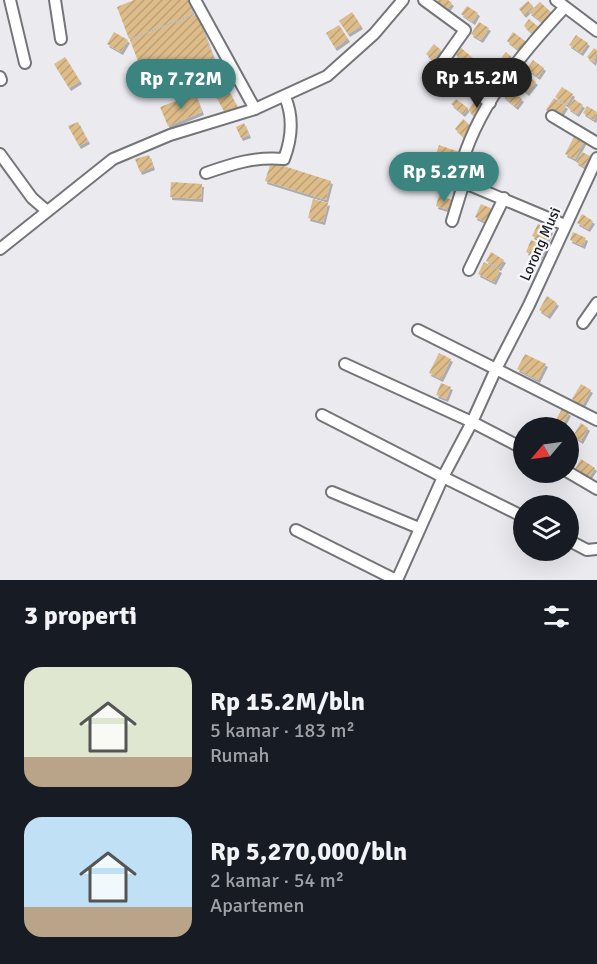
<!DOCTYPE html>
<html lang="id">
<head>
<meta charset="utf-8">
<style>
	body { margin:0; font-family:Signika,sans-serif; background:#20242c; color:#f1f3f6; height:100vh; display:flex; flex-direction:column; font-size:22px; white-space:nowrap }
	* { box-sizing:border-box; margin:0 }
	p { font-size:20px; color:#9ea1a6 }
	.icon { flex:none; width:33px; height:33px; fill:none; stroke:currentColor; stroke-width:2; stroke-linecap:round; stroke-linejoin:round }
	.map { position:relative; height:580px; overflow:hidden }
	.details { display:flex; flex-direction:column; background:#171b24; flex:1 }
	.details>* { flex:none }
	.needle { width:39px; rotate:241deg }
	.tools { position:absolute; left:513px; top:417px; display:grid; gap:12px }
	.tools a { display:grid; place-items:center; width:66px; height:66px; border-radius:50%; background:#171b24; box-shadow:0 6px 24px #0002; font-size:30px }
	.price { position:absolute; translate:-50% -51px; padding:0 14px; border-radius:21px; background:#3c847f; color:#fff; font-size:20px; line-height:39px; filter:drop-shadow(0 2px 3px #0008) }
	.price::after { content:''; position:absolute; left:50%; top:36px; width:18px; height:14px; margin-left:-9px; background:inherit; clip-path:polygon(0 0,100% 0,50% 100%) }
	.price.selected { background:#222; color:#fff }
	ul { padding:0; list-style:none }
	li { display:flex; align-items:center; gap:18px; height:150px; padding:0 24px }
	li span { display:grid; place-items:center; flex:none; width:168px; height:120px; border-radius:18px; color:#555 }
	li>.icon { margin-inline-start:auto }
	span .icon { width:72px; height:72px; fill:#fffc; stroke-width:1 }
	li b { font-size:26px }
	h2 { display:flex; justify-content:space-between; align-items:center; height:72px; padding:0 24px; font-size:26px }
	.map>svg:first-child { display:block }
	.building { fill:url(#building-hatch); filter:url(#shadow) }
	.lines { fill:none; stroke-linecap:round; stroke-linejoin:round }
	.minor-casing { stroke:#747579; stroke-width:14 }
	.minor { stroke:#fff; stroke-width:10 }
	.labels { text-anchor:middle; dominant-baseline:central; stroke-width:4.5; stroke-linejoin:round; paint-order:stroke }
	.street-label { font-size:15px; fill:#202022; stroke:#f7f8fc }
</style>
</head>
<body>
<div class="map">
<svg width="597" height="580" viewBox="0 0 597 580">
	<defs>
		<pattern id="building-hatch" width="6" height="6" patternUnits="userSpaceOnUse" patternTransform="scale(1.5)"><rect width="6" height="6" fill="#ddbc89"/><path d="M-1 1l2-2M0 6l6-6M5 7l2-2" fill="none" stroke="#bda176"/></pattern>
		<filter id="shadow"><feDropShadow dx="2" dy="3" stdDeviation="0" flood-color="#0004"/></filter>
	</defs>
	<rect width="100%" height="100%" fill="#eaeaef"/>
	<path class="building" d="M 134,0 L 188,0 L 193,14 L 129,39 L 117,7 Z
		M 438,0 L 448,0 L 452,3 L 446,11 L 435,3 Z
		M 528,1 L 533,6 L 524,15 L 519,9 Z
		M 540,2 L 555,16 L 546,25 L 529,12 Z
		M 467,6 L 478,13 L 473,22 L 461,14 Z
		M 352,12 L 361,26 L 348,34 L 339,21 Z
		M 197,14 L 216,64 L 149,90 L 130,40 Z
		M 529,19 L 541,29 L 535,36 L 524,26 Z
		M 479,22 L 489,28 L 481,40 L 471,34 Z
		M 339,25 L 348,39 L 335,48 L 326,33 Z
		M 114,32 L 128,40 L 121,52 L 107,44 Z
		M 513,32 L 529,44 L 522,53 L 507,41 Z
		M 576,35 L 588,43 L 581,53 L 569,45 Z
		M 434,44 L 441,50 L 433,60 L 426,54 Z
		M 460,47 L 473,58 L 468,65 L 455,54 Z
		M 594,48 L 597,50 L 594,63 L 587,57 Z
		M 506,52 L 516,61 L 509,69 L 499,61 Z
		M 65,57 L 80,81 L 69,88 L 54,64 Z
		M 492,60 L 505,71 L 500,78 L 486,66 Z
		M 533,60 L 544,68 L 538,77 L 527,69 Z
		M 484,66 L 495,76 L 489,83 L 478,74 Z
		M 524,73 L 536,82 L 527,93 L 515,83 Z
		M 226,86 L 237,106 L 225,113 L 214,93 Z
		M 562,87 L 573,94 L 567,105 L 555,97 Z
		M 510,89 L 522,99 L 516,107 L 503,96 Z
		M 195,94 L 202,112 L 168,126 L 160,107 Z
		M 554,98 L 566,106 L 559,117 L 546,110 Z
		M 456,99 L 468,108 L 463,114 L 451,104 Z
		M 574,99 L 583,105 L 577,114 L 568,108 Z
		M 476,100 L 486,108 L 478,118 L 468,110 Z
		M 587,106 L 597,112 L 594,120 L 583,113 Z
		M 463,119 L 472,127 L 464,137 L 455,129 Z
		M 78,122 L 88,141 L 79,146 L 68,126 Z
		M 244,123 L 249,135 L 241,138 L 236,127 Z
		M 575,135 L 585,140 L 575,159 L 565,154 Z
		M 439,145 L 459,152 L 456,164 L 435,158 Z
		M 582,152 L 590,156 L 584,167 L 576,162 Z
		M 149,155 L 153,167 L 140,172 L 135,159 Z
		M 437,160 L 453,165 L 449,176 L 434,172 Z
		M 271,162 L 331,181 L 326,200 L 265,181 Z
		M 171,182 L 202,184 L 201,199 L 170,197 Z
		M 439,195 L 452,200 L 449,210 L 436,206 Z
		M 313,199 L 328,203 L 323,222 L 308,218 Z
		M 481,204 L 495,210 L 489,224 L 475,217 Z
		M 582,214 L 593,221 L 588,229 L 577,223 Z
		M 538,224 L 551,230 L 546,243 L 532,236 Z
		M 573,232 L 586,238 L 583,246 L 570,240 Z
		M 531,240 L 545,246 L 539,258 L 526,252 Z
		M 491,252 L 504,260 L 499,268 L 486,261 Z
		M 484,262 L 500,270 L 494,282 L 478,274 Z
		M 547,296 L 557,303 L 548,316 L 539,310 Z
		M 439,353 L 451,359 L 441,379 L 429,373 Z
		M 525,354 L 546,364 L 538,380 L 517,369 Z
		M 441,383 L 451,387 L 446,399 L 436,395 Z
		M 581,384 L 591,390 L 582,406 L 572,399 Z
		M 562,409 L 569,413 L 561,428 L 554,423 Z
		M 581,423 L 588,428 L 581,441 L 573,436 Z
		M 581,459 L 595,468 L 588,479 L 575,469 Z"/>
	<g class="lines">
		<defs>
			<path id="minor" d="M 10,0 L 25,63
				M 55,0 L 61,39
				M 195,0 L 255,109
				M 424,0 L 465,30 L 443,61 L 444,68 L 490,103
				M 556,0 L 597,31
				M 565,7 C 521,54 474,110 459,174 L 467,184 L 565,225
				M 0,77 L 1,80
				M 552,116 L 597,143
				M 0,154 L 32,198 L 47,211
				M 597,158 L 529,305 L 496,369 L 597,420
				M 206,173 C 232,164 256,156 284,159 C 292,138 294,118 285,97
				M 452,221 L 464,182
				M 0,249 L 113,159 L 170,135 L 255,109 L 327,76 L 374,34 L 403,0
				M 469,270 L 504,198
				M 583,323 L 597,303
				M 418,330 L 496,369 L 472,422 L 524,449
				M 345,364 L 472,422 L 443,477 L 524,517
				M 322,415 L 443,477 L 397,580
				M 568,472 L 597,489
				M 332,492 L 419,528
				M 296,530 L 396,580
				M 568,540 L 587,550 L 597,549"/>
		</defs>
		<use href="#minor" class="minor-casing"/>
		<use href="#minor" class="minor"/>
	</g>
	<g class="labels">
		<g class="street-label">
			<text transform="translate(540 244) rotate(-66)">Lorong Musi</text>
		</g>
	</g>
</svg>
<div class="tools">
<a><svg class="needle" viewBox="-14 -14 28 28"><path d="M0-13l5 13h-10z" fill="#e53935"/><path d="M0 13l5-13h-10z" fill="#9ea1a6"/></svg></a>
<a><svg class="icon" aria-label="layers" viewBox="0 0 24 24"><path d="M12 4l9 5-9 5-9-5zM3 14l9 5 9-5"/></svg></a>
</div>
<b class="price selected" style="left:477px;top:109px">Rp 15.2M</b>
<b class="price" style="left:181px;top:110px">Rp 7.72M</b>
<b class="price" style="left:444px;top:203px">Rp 5.27M</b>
</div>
<section class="details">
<h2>3 properti<svg class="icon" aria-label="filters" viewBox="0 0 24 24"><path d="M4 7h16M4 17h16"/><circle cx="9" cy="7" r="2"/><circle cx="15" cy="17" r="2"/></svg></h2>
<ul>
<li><span style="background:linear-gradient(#dfe7d0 75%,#b9a48a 0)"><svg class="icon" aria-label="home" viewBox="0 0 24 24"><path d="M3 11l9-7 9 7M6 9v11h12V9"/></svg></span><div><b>Rp 15.2M/bln</b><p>5 kamar · 183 m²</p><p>Rumah</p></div></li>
<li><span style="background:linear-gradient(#bfe0f5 75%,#b9a48a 0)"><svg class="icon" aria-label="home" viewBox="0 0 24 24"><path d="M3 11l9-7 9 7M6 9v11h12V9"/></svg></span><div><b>Rp 5,270,000/bln</b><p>2 kamar · 54 m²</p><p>Apartemen</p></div></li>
</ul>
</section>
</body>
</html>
